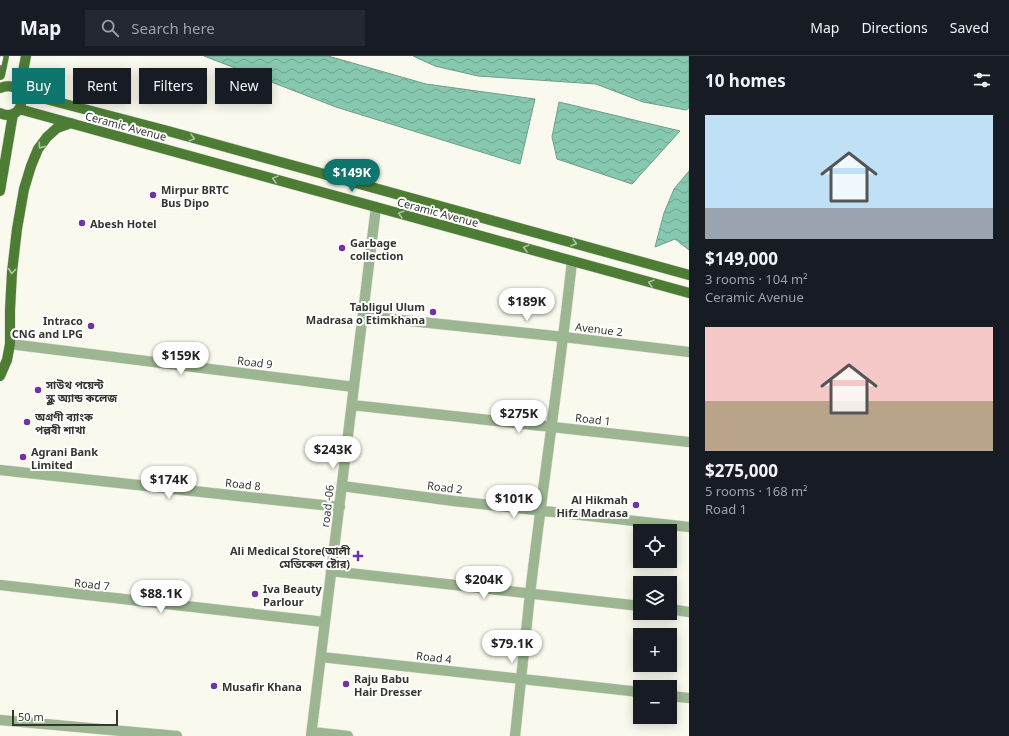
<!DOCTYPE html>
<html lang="en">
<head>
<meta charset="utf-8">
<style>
	body { margin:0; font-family:"Noto Sans","Noto Sans Bengali",sans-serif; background:#242831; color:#f1f3f6; height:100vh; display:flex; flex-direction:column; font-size:15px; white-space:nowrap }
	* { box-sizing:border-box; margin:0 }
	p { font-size:13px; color:#9ea1a6 }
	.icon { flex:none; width:22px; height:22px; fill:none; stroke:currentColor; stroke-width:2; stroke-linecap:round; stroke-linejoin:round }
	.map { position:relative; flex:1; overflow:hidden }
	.drawer { display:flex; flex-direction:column; background:#171b24; width:320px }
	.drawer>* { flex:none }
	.hud { position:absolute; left:12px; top:12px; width:380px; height:36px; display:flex; gap:8px }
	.controls { position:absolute; left:633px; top:468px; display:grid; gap:8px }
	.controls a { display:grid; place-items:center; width:44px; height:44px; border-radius:0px; background:#171b24; box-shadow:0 2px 10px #0003; font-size:20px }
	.scale { position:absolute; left:12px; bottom:10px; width:106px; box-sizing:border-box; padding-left:4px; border:2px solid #373732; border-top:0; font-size:11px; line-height:14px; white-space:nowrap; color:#373732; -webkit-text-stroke:3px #fff; paint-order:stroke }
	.price { position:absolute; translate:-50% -34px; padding:0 9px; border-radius:14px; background:#fff; color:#222; font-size:13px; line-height:26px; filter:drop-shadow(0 1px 2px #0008) }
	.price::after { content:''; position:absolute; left:50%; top:24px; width:12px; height:9px; margin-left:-6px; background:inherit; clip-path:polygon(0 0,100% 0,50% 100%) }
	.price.on { background:#0f766e; color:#fff }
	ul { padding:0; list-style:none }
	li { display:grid; align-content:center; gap:8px; height:212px; padding:0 16px }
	li span { display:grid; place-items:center; height:124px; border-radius:0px; color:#555 }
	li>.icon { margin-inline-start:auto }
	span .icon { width:72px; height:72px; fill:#fffc; stroke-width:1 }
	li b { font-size:17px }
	h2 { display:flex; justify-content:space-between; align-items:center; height:48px; padding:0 16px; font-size:17px }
	.tag { padding:0 14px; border-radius:0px; background:#171b24; box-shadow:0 2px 10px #0003; font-size:14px; line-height:36px }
	.tag.on { background:#0f766e; color:#fff }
	header { display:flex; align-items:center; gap:24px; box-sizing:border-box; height:56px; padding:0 20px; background:#171b24; border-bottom:1px solid #363941 }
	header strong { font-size:19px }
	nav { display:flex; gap:22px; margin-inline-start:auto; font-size:14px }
	.search { width:280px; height:36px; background:#242831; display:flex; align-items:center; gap:10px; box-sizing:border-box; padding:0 14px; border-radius:0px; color:#9ea1a6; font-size:15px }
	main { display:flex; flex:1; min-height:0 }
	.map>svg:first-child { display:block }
	.water { fill:url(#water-waves); stroke:#6f9d8a }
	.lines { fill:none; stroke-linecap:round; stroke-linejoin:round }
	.minor-casing { stroke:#d7d6cb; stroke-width:11 }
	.major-casing { stroke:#d7d6cb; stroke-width:11 }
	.minor { stroke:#9bb690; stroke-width:10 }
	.major { stroke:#4d7d35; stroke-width:10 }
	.rail-casing { stroke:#77766f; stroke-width:4.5 }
	.rail { stroke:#fff; stroke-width:3; stroke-dasharray:9; stroke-linecap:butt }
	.oneway { stroke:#afc4a4 }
	.poi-dot { fill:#7231a6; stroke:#fff; stroke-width:1.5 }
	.labels { text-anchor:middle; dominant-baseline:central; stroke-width:4; stroke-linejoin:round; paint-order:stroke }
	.street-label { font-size:11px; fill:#373732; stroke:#fff }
	.poi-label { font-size:11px; font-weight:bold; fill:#373732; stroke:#fff; text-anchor:start }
</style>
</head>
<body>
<header>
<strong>Map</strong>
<div class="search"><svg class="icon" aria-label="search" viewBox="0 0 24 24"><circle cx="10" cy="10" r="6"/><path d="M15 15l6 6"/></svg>Search here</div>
<nav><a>Map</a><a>Directions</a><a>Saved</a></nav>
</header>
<main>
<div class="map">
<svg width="689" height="680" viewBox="0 0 689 680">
	<defs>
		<pattern id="water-waves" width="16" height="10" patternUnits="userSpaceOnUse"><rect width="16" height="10" fill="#87c9b0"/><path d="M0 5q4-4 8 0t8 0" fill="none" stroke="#6fa490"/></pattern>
	</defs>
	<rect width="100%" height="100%" fill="#faf9ed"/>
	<path class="water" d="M 204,0 L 328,0 L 426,28 L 535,43 L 520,108 L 336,51 Z
		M 413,0 L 689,0 L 689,52 L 686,54 L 643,46 L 596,28 L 478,20 L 435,10 Z
		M 559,46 L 680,75 L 632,128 L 557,103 L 552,81 Z
		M 689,115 L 689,194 L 675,183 L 655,191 L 664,157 L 674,133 Z"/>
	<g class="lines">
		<defs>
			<path id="minor" d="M 363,260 L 564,281 L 689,296
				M 10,288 L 354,331
				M 352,349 L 689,386
				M 0,414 L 340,451
				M 342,430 L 454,445 L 689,471
				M 331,515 L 640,550
				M 0,529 L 325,566
				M 670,553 L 689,556
				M 321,601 L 640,636
				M 670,640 L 689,642
				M 0,664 L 177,680
				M 312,676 L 348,680
				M 311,680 L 376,151
				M 515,680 C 520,633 525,586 530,538 C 543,427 560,316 572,205"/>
			<path id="major" d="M 26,0 L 19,36 L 168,75 L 689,219
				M 0,19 L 4,0
				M 0,32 C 30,21 27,69 0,57
				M 19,53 L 689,237
				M 0,135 L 13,58
				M 0,320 L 7,304 L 10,288 L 10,254 L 12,216 L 17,173 L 24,133 L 31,110 L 38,93 L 47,81 L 57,72 L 71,67"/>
		</defs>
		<use href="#minor" class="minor-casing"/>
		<use href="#major" class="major-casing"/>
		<use href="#minor" class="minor"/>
		<use href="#major" class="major"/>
		<defs>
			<path id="rail" d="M 0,9 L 2,0"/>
		</defs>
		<use href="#rail" class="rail-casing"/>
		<use href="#rail" class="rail"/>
	</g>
	<defs><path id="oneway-chevron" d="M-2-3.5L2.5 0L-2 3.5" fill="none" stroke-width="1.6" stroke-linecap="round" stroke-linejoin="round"/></defs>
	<g class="oneway">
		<use href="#oneway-chevron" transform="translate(192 82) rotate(15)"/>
		<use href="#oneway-chevron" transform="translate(41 90) rotate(125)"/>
		<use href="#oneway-chevron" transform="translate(275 123) rotate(-165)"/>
		<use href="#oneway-chevron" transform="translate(401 158) rotate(-165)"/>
		<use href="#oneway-chevron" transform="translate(574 187) rotate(16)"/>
		<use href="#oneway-chevron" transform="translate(526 192) rotate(-165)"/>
		<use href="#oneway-chevron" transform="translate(12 215) rotate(95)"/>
		<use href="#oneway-chevron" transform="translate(651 227) rotate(-165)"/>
	</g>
	<g class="poi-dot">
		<circle cx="153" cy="139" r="4"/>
		<circle cx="82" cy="167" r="4"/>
		<circle cx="342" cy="192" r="4"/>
		<circle cx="433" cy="256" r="4"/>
		<circle cx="91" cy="270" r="4"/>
		<circle cx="38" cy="334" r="4"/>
		<circle cx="27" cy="366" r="4"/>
		<circle cx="23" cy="401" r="4"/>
		<circle cx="636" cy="449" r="4"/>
		<path d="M356 494h4v4h4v4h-4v4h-4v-4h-4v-4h4z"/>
		<circle cx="255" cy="538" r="4"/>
		<circle cx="346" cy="628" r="4"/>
		<circle cx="214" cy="630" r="4"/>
	</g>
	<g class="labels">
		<g class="street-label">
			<text transform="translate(126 70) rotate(15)">Ceramic Avenue</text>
			<text transform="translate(438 156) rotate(15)">Ceramic Avenue</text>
			<text transform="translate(599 273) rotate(7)">Avenue 2</text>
			<text transform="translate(255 306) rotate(7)">Road 9</text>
			<text transform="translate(593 363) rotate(6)">Road 1</text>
			<text transform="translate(243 428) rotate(6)">Road 8</text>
			<text transform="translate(445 431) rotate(7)">Road 2</text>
			<text transform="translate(327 450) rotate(-83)">road -06</text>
			<text transform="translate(92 528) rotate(6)">Road 7</text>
			<text transform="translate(434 601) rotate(6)">Road 4</text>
		</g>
		<g class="poi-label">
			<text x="161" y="133">Mirpur BRTC<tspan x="161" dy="13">Bus Dipo</tspan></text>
			<text x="90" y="167">Abesh Hotel</text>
			<text x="350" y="186">Garbage<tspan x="350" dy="13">collection</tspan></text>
			<text x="425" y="250" text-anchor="end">Tabligul Ulum<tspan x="425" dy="13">Madrasa o Etimkhana</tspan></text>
			<text x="83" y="264" text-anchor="end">Intraco<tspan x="83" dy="13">CNG and LPG</tspan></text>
			<text x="46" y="328">সাউথ পয়েন্ট<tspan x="46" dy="13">স্কুল অ্যান্ড কলেজ</tspan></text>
			<text x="35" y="360">অগ্রণী ব্যাংক<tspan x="35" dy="13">পল্লবী শাখা</tspan></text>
			<text x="31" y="395">Agrani Bank<tspan x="31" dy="13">Limited</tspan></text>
			<text x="628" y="443" text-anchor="end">Al Hikmah<tspan x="628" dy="13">Hifz Madrasa</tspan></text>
			<text x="350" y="494" text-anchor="end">Ali Medical Store(আলী<tspan x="350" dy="13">মেডিকেল ষ্টোর)</tspan></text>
			<text x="263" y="532">Iva Beauty<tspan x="263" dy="13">Parlour</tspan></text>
			<text x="354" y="622">Raju Babu<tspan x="354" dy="13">Hair Dresser</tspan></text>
			<text x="222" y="630">Musafir Khana</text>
		</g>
	</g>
</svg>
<div class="controls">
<a><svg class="icon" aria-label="locate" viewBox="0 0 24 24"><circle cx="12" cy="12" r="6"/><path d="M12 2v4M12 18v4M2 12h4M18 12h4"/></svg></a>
<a><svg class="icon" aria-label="layers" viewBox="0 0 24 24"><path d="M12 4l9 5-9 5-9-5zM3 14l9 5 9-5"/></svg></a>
<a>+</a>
<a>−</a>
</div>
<div class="scale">50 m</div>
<b class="price on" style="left:352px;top:137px">$149K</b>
<b class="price" style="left:527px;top:266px">$189K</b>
<b class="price" style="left:181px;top:320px">$159K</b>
<b class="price" style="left:519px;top:378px">$275K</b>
<b class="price" style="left:333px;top:414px">$243K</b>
<b class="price" style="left:169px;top:444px">$174K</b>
<b class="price" style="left:514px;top:463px">$101K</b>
<b class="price" style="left:484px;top:544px">$204K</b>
<b class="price" style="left:161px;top:558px">$88.1K</b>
<b class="price" style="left:512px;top:608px">$79.1K</b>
<div class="hud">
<a class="tag on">Buy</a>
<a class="tag">Rent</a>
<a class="tag">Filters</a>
<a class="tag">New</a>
</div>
</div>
<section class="drawer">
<h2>10 homes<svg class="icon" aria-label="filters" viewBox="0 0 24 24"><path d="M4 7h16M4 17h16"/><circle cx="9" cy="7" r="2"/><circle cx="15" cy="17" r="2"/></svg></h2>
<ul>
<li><span style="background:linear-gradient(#bfe0f5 75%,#9aa5b1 0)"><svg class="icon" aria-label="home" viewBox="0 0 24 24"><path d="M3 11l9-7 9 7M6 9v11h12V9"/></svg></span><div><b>$149,000</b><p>3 rooms · 104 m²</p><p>Ceramic Avenue</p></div></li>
<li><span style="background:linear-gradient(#f6c9c9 60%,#b9a48a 0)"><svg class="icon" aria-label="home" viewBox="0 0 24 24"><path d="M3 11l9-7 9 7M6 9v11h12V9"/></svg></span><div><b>$275,000</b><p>5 rooms · 168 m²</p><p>Road 1</p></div></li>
</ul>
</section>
</main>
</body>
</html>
